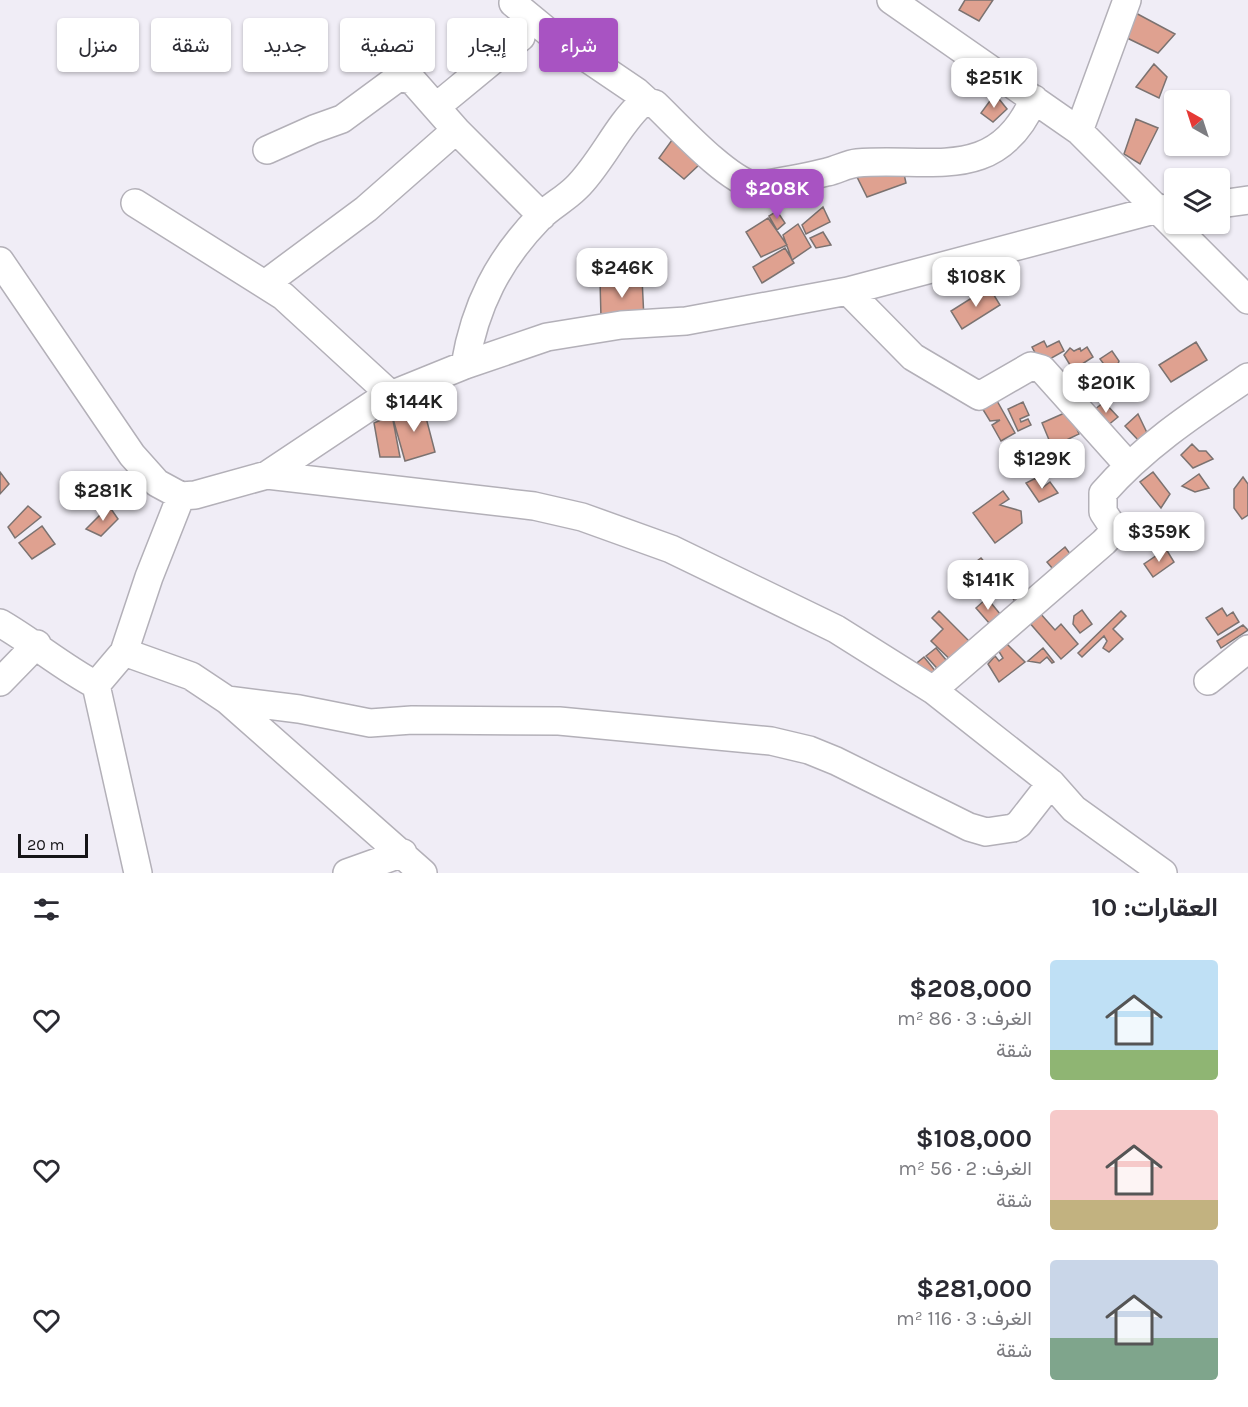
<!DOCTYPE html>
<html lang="ar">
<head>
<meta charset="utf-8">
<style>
	body { margin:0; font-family:Karla,Vazirmatn,sans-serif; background:#f7f7f7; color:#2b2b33; direction:rtl; height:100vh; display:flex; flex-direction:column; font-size:22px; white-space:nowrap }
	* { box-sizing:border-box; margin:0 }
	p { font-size:20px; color:#7c7c81 }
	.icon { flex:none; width:33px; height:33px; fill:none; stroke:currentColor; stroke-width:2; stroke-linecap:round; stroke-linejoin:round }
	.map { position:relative; height:873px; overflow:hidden; direction:ltr }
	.side { display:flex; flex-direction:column; background:#fff; flex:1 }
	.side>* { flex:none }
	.hud { position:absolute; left:18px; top:18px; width:600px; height:54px; direction:rtl; display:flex; gap:12px }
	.needle { width:39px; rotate:321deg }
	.controls { position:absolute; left:1164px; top:90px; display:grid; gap:12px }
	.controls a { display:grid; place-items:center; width:66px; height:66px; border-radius:6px; background:#fff; box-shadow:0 2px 4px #0004; font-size:30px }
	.scale { position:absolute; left:18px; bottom:15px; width:70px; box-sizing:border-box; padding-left:6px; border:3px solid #151417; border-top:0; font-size:16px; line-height:21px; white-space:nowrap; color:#151417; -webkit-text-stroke:4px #f0edf6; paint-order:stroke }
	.price { position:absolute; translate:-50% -51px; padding:0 14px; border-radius:12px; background:#fff; color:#222; font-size:20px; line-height:39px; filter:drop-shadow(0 2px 3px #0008) }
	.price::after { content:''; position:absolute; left:50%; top:36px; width:18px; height:14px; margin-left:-9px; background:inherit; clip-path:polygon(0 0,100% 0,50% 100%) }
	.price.active { background:#a853c2; color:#fff }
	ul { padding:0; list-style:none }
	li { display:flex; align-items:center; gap:18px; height:150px; padding:0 30px }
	li span { display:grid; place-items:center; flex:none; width:168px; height:120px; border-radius:6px; color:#555 }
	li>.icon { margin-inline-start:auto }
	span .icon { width:72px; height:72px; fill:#fffc; stroke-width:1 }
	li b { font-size:26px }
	h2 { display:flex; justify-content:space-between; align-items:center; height:72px; padding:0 30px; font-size:26px }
	.chip { padding:0 21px; border-radius:6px; background:#fff; box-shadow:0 2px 4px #0004; font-size:21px; line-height:54px }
	.chip.active { background:#a853c2; color:#fff }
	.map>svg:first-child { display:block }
	.building { fill:#dfa190; stroke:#7b7270; stroke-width:1.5 }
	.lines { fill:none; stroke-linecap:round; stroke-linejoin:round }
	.street-casing { stroke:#b3b0b8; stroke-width:30 }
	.street { stroke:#fff; stroke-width:27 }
</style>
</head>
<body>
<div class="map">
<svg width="1248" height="873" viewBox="0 0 1248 873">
	<rect width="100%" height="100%" fill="#f0edf6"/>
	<path class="building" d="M 965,0 L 993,0 L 979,21 L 959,10 Z
		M 1132,11 L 1175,34 L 1158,53 L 1123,36 Z
		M 1154,64 L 1167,77 L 1159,98 L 1136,87 Z
		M 995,94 L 1007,109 L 993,122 L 981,113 Z
		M 1136,119 L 1158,128 L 1140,164 L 1124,154 Z
		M 672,140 L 700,164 L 684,179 L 659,158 Z
		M 902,165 L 906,183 L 867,197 L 856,175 Z
		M 823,207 L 830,222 L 806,234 L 802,225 Z
		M 777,211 L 785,223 L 777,230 L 769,216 Z
		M 768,218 L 787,245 L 761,257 L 746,232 Z
		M 798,224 L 811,247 L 792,260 L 783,235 Z
		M 823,232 L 831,245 L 816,248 L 810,238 Z
		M 785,248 L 794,263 L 762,283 L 753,267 Z
		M 642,278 L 644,319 L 601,318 L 600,280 Z
		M 989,287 L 1000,305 L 962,329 L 951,311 Z
		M 1044,341 L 1047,347 L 1059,341 L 1064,351 L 1041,364 L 1032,347 Z
		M 1196,342 L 1207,360 L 1171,382 L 1159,365 Z
		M 1087,347 L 1093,357 L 1073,370 L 1064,355 L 1070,348 L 1074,351 L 1080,348 L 1081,351 Z
		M 1112,351 L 1119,361 L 1117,367 L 1123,364 L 1129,366 L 1117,382 L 1100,359 Z
		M 996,399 L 1015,433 L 1001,441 L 992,425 L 1000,420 L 990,421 L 982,408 Z
		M 1023,402 L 1029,415 L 1020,419 L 1021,422 L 1028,419 L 1031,425 L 1018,431 L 1008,409 Z
		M 1104,402 L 1118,417 L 1107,426 L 1094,410 Z
		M 423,406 L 435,452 L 405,461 L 392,415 Z
		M 1069,411 L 1079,434 L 1052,447 L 1042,423 Z
		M 1138,414 L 1149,437 L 1140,442 L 1125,426 Z
		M 392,415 L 400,457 L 380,457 L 374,423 Z
		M 1192,444 L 1199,451 L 1206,451 L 1213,459 L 1193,468 L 1181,455 Z
		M 1025,461 L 1030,468 L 1022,474 L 1017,466 Z
		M 0,472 L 9,484 L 0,494 Z
		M 1153,472 L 1170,494 L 1161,508 L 1140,482 Z
		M 1199,474 L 1209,488 L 1195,492 L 1182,486 Z
		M 1243,477 L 1248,484 L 1248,515 L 1242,519 L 1234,508 L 1234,489 Z
		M 1036,478 L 1042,488 L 1050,482 L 1058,493 L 1039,502 L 1026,483 Z
		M 1003,491 L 1009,499 L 1000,505 L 1021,511 L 1022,523 L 995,543 L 973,513 Z
		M 28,506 L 41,517 L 15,538 L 8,527 Z
		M 109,506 L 118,519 L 101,536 L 86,529 Z
		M 1132,515 L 1137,529 L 1127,532 L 1122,519 Z
		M 42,526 L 55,544 L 32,559 L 19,543 Z
		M 1065,547 L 1071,555 L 1058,575 L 1047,562 Z
		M 1166,549 L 1174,562 L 1153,577 L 1144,564 Z
		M 981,558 L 991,570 L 984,576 L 980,570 L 959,585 L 954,578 Z
		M 1018,579 L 1017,587 L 1023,596 L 1016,603 L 1006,588 Z
		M 987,598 L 1000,614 L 989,623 L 976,608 Z
		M 1222,608 L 1227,616 L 1233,612 L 1239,622 L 1218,635 L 1206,618 Z
		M 1082,610 L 1092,624 L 1080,633 L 1073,624 L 1074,616 Z
		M 939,611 L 972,644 L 958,667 L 931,641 L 943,629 L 932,618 Z
		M 1121,611 L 1126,616 L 1113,629 L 1123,639 L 1109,652 L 1103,648 L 1107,641 L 1104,636 L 1082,657 L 1078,653 Z
		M 1039,612 L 1055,630 L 1061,624 L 1078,644 L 1061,659 L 1028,621 Z
		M 1243,625 L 1248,630 L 1221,648 L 1217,641 Z
		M 1007,644 L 1025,662 L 999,682 L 988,664 L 995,656 L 999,661 L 1003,658 L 998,650 Z
		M 936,648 L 952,667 L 943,675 L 926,656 Z
		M 1043,648 L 1054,662 L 1052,663 L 1047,657 L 1040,663 L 1028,661 Z
		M 924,657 L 941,678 L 912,667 Z"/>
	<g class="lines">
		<defs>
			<path id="street" d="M 891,0 L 1079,131 L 1248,300
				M 513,3 L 547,31 L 637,92 L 648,102
				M 436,107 L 521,37
				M 1079,131 L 1127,0
				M 267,150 L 314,129 L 342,119 L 399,77 L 412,80 L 456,130 L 542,216
				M 135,203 L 283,296 L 391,395
				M 1220,204 L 1248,200
				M 0,261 L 132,455 L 157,483 L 181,496 L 195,495 L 267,475 L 534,506 L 582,517 L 671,549 L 836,629 L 933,690 L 1051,783 L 1074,809 L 1163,873
				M 265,284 L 366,209 L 456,130
				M 848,291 L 913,357 L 979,396 L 1031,366 L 1042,369 L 1128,465
				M 465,365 C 475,306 498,260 540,217 C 551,206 565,199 576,188 C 600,165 617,126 640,105 L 648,102 L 655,104 C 678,126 726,179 755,186 C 779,182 803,178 827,172 C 837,170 847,164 857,163 C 932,157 997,184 1034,99
				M 267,475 L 381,399 L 465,365 L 547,337 L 621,325 L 686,321 L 848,291 L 1158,209 L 1174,208
				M 0,623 C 33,642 62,667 96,685
				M 124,652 L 191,676 L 227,700 L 423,873
				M 1208,681 L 1248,649
				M 0,682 L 37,644
				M 933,690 L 1104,542 L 1115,530 L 1103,512 L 1103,493 C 1144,446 1196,412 1248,377
				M 227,700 L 299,709 L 370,723 L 412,720 L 559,721 L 771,741 L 809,750 L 836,761 L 969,827 L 986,832 L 1013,828 L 1019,824 L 1051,783
				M 138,873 L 96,685 L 124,652 L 149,577 L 181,496
				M 347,873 L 403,853"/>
		</defs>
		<use href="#street" class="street-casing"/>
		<use href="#street" class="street"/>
	</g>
</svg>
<div class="controls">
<a><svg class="needle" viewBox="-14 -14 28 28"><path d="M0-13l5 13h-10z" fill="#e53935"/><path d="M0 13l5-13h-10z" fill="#7c7c81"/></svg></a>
<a><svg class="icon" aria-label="layers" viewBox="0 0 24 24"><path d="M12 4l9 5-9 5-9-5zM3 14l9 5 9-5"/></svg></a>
</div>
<div class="scale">20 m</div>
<b class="price" style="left:994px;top:109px">$251K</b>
<b class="price active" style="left:777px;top:220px">$208K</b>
<b class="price" style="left:622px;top:299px">$246K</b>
<b class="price" style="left:976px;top:308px">$108K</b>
<b class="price" style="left:1106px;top:414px">$201K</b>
<b class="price" style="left:414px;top:433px">$144K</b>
<b class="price" style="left:1042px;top:490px">$129K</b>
<b class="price" style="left:103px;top:522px">$281K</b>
<b class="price" style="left:1159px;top:563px">$359K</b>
<b class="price" style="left:988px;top:611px">$141K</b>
<div class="hud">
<a class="chip active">شراء</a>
<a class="chip">إيجار</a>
<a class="chip">تصفية</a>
<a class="chip">جديد</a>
<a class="chip">شقة</a>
<a class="chip">منزل</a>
</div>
</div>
<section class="side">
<h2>العقارات: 10<svg class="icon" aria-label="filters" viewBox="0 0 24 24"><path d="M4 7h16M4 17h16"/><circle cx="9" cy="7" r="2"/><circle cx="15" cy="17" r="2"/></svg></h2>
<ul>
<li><span style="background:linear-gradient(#bfe0f5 75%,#8fb573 0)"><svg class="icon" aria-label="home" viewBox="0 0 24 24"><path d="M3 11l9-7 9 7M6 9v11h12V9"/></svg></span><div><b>$208,000</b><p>الغرف: 3 · 86 m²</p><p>شقة</p></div><svg class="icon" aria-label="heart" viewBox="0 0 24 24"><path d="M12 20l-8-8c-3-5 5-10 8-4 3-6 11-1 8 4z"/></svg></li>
<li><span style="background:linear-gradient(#f6c9c9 75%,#c2b280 0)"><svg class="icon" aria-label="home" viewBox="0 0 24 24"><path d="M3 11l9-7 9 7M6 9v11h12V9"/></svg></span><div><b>$108,000</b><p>الغرف: 2 · 56 m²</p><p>شقة</p></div><svg class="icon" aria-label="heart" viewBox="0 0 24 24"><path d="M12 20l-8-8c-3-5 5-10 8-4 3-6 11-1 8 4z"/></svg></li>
<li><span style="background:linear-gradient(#c9d6e8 65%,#7fa58c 0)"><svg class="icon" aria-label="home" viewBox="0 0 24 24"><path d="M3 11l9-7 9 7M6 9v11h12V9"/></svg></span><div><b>$281,000</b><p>الغرف: 3 · 116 m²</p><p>شقة</p></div><svg class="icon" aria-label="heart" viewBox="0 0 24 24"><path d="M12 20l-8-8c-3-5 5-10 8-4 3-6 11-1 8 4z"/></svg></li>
</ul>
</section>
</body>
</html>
